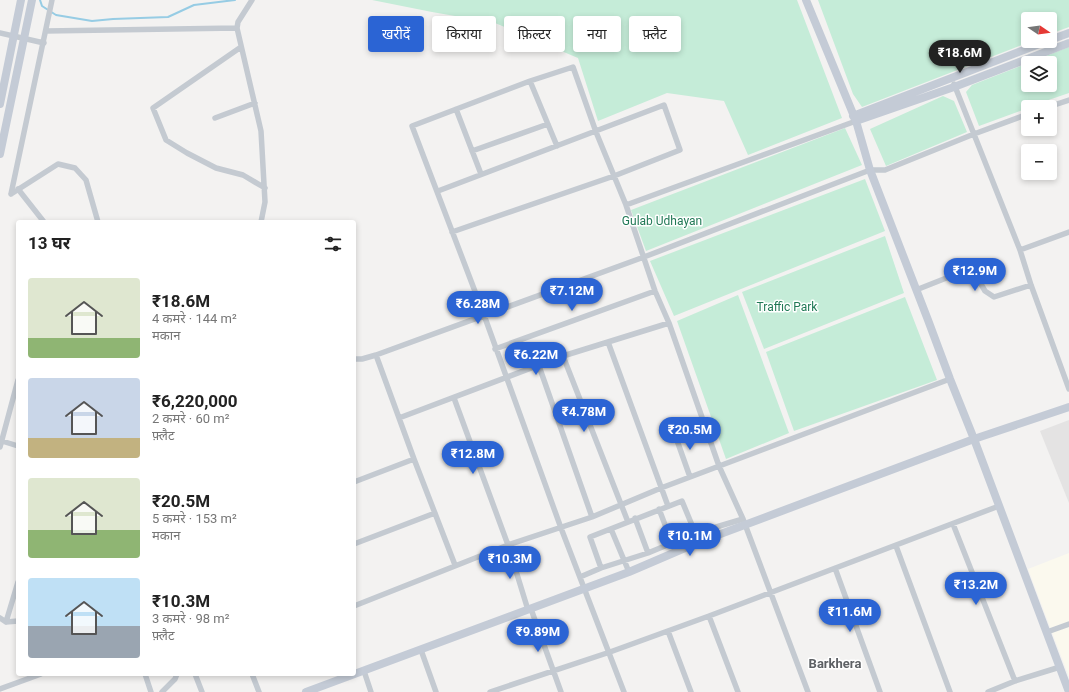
<!DOCTYPE html>
<html lang="hi">
<head>
<meta charset="utf-8">
<style>
	body { margin:0; font-family:Roboto,"Noto Sans Devanagari",sans-serif; background:#f6f6f6; color:#222; height:100vh; display:flex; flex-direction:column; font-size:15px; white-space:nowrap }
	* { box-sizing:border-box; margin:0 }
	p { font-size:13px; color:#767676 }
	.icon { flex:none; width:22px; height:22px; fill:none; stroke:currentColor; stroke-width:2; stroke-linecap:round; stroke-linejoin:round }
	.map { position:relative; flex:1; overflow:hidden }
	.drawer { position:absolute; left:16px; top:220px; width:340px; height:456px; display:flex; flex-direction:column; background:#fff; border-radius:4px; box-shadow:0 2px 6px #0003 }
	.drawer>* { flex:none }
	.top-card { position:absolute; left:368px; top:16px; width:380px; height:36px; display:flex; gap:8px }
	.needle { width:26px; rotate:103deg }
	.buttons { position:absolute; left:1021px; top:12px; display:grid; gap:8px }
	.buttons a { display:grid; place-items:center; width:36px; height:36px; border-radius:4px; background:#fff; box-shadow:0 2px 6px #0003; font-size:20px }
	.price { position:absolute; translate:-50% -34px; padding:0 9px; border-radius:14px; background:#2b64d4; color:#fff; font-size:13px; line-height:26px; filter:drop-shadow(0 1px 2px #0008) }
	.price::after { content:''; position:absolute; left:50%; top:24px; width:12px; height:9px; margin-left:-6px; background:inherit; clip-path:polygon(0 0,100% 0,50% 100%) }
	.price.on { background:#222; color:#fff }
	ul { padding:0; list-style:none }
	li { display:flex; align-items:center; gap:12px; height:100px; padding:0 12px }
	li span { display:grid; place-items:center; flex:none; width:112px; height:80px; border-radius:4px; color:#555 }
	li>.icon { margin-inline-start:auto }
	span .icon { width:48px; height:48px; fill:#fffc; stroke-width:1 }
	li b { font-size:17px }
	h2 { display:flex; justify-content:space-between; align-items:center; height:48px; padding:0 12px; font-size:17px }
	.pill { padding:0 14px; border-radius:4px; background:#fff; box-shadow:0 2px 6px #0003; font-size:14px; line-height:36px }
	.pill.on { background:#2b64d4; color:#fff }
	.map>svg:first-child { display:block }
	.commercial { fill:#fbf9ee }
	.education { fill:#e4e3e3 }
	.green { fill:#c5ecd8 }
	.lines { fill:none; stroke-linecap:round; stroke-linejoin:round }
	.stream { stroke:#96cce4; stroke-width:2 }
	.minor { stroke:#c4cad1; stroke-width:5.5 }
	.secondary { stroke:#c4cbd6; stroke-width:8 }
	.labels { text-anchor:middle; dominant-baseline:central; stroke-width:3; stroke-linejoin:round; paint-order:stroke }
	.park-label { font-size:12px; fill:#217956; stroke:#fff }
	.neighbourhood-label { font-size:13px; font-weight:bold; fill:#5e6165; stroke:#fff }
</style>
</head>
<body>
<div class="map">
<svg width="1069" height="692" viewBox="0 0 1069 692">
	<rect width="100%" height="100%" fill="#f3f2f1"/>
	<path class="commercial" d="M 1069,553 L 1069,677 L 1028,569 Z"/>
	<path class="education" d="M 1069,420 L 1069,503 L 1040,431 Z"/>
	<path class="green" d="M 372,0 L 797,0 L 842,118 L 748,155 L 724,101 L 667,93 L 598,121 L 578,58 L 495,23 L 432,12 Z
		M 818,0 L 1069,0 L 1069,27 L 1050,34 L 1050,19 L 1028,19 L 1028,41 L 1032,41 L 862,107 L 853,94 Z
		M 1069,47 L 1069,93 L 1028,107 L 1028,108 L 979,126 L 966,92 L 972,85 L 1028,63 L 1028,85 L 1050,85 L 1050,63 L 1028,63 Z
		M 943,96 L 954,101 L 967,132 L 886,166 L 870,129 Z
		M 845,128 L 862,165 L 646,251 L 631,210 Z
		M 865,179 L 885,231 L 674,316 L 650,261 Z
		M 885,236 L 904,293 L 764,349 L 742,292 Z
		M 738,295 L 789,433 L 726,459 L 677,321 Z
		M 905,297 L 937,380 L 794,431 L 766,352 Z"/>
	<g class="lines">
		<path class="stream" d="M 40,0 L 42,6 L 56,15 L 92,21 L 113,19 L 168,17 L 194,5 L 235,0"/>
		<path class="minor" d="M 252,0 L 238,22 L 237,28 L 261,131 L 265,202 L 261,222
			M 46,31 L 237,28
			M 0,33 L 44,43
			M 241,47 L 153,108 L 166,140 L 187,153 L 216,168 L 243,175 L 265,188
			M 530,81 L 557,146
			M 954,84 L 1020,250 L 1031,285 L 1069,389
			M 1048,107 L 1069,100
			M 456,109 L 481,174
			M 215,118 L 255,103
			M 472,151 L 548,124
			M 18,189 L 44,222
			M 438,191 L 664,105 L 680,150 L 614,176 L 452,232
			M 11,194 L 52,0
			M 11,194 L 58,164 L 75,168 L 86,180 L 98,222
			M 626,205 L 856,121
			M 1020,250 L 1069,232
			M 916,290 L 964,271 L 974,272 L 985,291 L 994,297 L 1031,285
			M 608,342 L 668,506
			M 495,349 L 655,291
			M 376,355 L 414,459 L 455,565
			M 563,356 L 628,522
			M 354,359 L 362,359 L 376,355 L 644,257 L 870,170 L 885,170 L 974,134 L 1028,114
			M 539,366 L 592,517
			M 454,398 L 508,545 L 528,610
			M 399,418 L 563,356 L 669,323
			M 674,432 L 690,477
			M 2,441 L 18,446
			M 0,447 L 18,380
			M 354,482 L 414,459
			M 659,509 L 672,543
			M 635,518 L 648,553
			M 953,524 L 1015,681
			M 611,529 L 629,572
			M 354,544 L 435,513
			M 896,546 L 950,692
			M 601,568 L 590,537 L 682,501 L 699,542
			M 835,568 L 880,692
			M 580,577 L 601,568 L 648,553 L 696,533 L 743,519
			M 18,582 L 6,622 L 18,621
			M 354,606 L 508,545 L 592,517 L 661,488 L 950,379
			M 531,609 L 561,692
			M 709,616 L 738,692
			M 0,618 L 6,622
			M 668,631 L 691,692
			M 1047,632 L 1069,624
			M 421,650 L 436,692
			M 364,671 L 371,692
			M 145,674 L 151,692
			M 195,674 L 202,692
			M 252,674 L 259,692
			M 0,689 L 41,674
			M 162,692 L 175,679 L 177,674
			M 490,692 L 610,652 L 709,616 L 999,506
			M 624,692 L 561,528 L 484,315 L 412,126 L 530,81 L 573,67 L 596,132 L 626,205 L 655,291 L 669,323 L 719,466 L 743,519 L 808,692
			M 988,692 L 1015,681 L 1060,667"/>
		<path class="secondary" d="M 806,0 L 856,121 L 870,170 L 928,320 L 950,379 L 974,439 L 1069,692
			M 1050,40 L 1069,33
			M 0,104 L 21,0
			M 853,116 L 1047,41
			M 856,121 L 954,87 L 1069,43
			M 0,154 L 32,0
			M 306,692 L 629,572 L 699,542 L 974,439 L 1069,407"/>
	</g>
	<g class="labels">
		<g class="park-label">
			<text x="662" y="221">Gulab Udhayan</text>
			<text x="787" y="307">Traffic Park</text>
		</g>
		<g class="neighbourhood-label">
			<text x="835" y="663">Barkhera</text>
		</g>
	</g>
</svg>
<div class="buttons">
<a><svg class="needle" viewBox="-14 -14 28 28"><path d="M0-13l5 13h-10z" fill="#e53935"/><path d="M0 13l5-13h-10z" fill="#767676"/></svg></a>
<a><svg class="icon" aria-label="layers" viewBox="0 0 24 24"><path d="M12 4l9 5-9 5-9-5zM3 14l9 5 9-5"/></svg></a>
<a>+</a>
<a>−</a>
</div>
<b class="price on" style="left:960px;top:74px">₹18.6M</b>
<b class="price" style="left:975px;top:292px">₹12.9M</b>
<b class="price" style="left:572px;top:312px">₹7.12M</b>
<b class="price" style="left:478px;top:325px">₹6.28M</b>
<b class="price" style="left:536px;top:376px">₹6.22M</b>
<b class="price" style="left:584px;top:433px">₹4.78M</b>
<b class="price" style="left:690px;top:451px">₹20.5M</b>
<b class="price" style="left:473px;top:475px">₹12.8M</b>
<b class="price" style="left:690px;top:557px">₹10.1M</b>
<b class="price" style="left:510px;top:580px">₹10.3M</b>
<b class="price" style="left:976px;top:606px">₹13.2M</b>
<b class="price" style="left:850px;top:633px">₹11.6M</b>
<b class="price" style="left:538px;top:653px">₹9.89M</b>
<div class="top-card">
<a class="pill on">खरीदें</a>
<a class="pill">किराया</a>
<a class="pill">फ़िल्टर</a>
<a class="pill">नया</a>
<a class="pill">फ़्लैट</a>
</div>
<section class="drawer">
<h2>13 घर<svg class="icon" aria-label="filters" viewBox="0 0 24 24"><path d="M4 7h16M4 17h16"/><circle cx="9" cy="7" r="2"/><circle cx="15" cy="17" r="2"/></svg></h2>
<ul>
<li><span style="background:linear-gradient(#dfe7d0 75%,#8fb573 0)"><svg class="icon" aria-label="home" viewBox="0 0 24 24"><path d="M3 11l9-7 9 7M6 9v11h12V9"/></svg></span><div><b>₹18.6M</b><p>4 कमरे · 144 m²</p><p>मकान</p></div></li>
<li><span style="background:linear-gradient(#c9d6e8 75%,#c2b280 0)"><svg class="icon" aria-label="home" viewBox="0 0 24 24"><path d="M3 11l9-7 9 7M6 9v11h12V9"/></svg></span><div><b>₹6,220,000</b><p>2 कमरे · 60 m²</p><p>फ़्लैट</p></div></li>
<li><span style="background:linear-gradient(#dfe7d0 65%,#8fb573 0)"><svg class="icon" aria-label="home" viewBox="0 0 24 24"><path d="M3 11l9-7 9 7M6 9v11h12V9"/></svg></span><div><b>₹20.5M</b><p>5 कमरे · 153 m²</p><p>मकान</p></div></li>
<li><span style="background:linear-gradient(#bfe0f5 60%,#9aa5b1 0)"><svg class="icon" aria-label="home" viewBox="0 0 24 24"><path d="M3 11l9-7 9 7M6 9v11h12V9"/></svg></span><div><b>₹10.3M</b><p>3 कमरे · 98 m²</p><p>फ़्लैट</p></div></li>
</ul>
</section>
</div>
</body>
</html>
